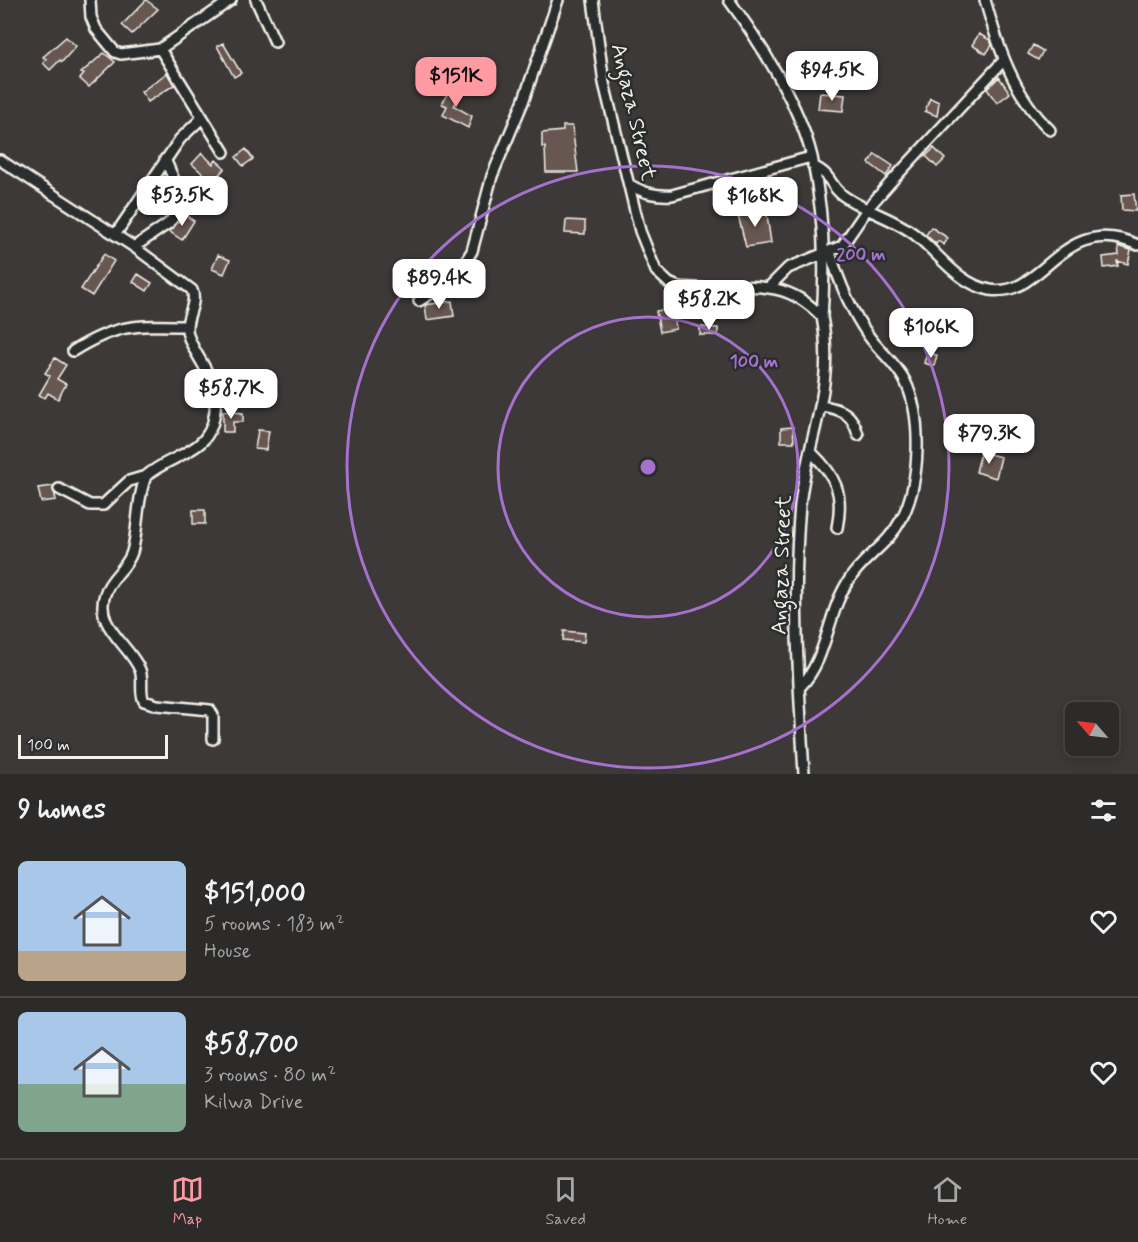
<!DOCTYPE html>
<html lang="en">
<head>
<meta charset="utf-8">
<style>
	body { margin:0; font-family:Mynerve,sans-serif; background:#393736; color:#f1f3f6; height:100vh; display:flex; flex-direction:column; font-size:22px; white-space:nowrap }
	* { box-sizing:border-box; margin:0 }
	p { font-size:20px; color:#a7a7a8 }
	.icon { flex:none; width:33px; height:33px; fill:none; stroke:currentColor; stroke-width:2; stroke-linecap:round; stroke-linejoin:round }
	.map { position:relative; height:774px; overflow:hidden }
	.side { display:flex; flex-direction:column; background:#2d2b2a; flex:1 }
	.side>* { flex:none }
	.needle { width:39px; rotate:298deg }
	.fabs { position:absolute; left:1065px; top:702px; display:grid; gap:12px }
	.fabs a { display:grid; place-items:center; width:54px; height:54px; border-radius:9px; background:#2d2b2a; box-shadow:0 3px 15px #0003,0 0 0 2px #484747; font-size:30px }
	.scale { position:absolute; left:18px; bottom:15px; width:150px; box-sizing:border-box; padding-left:6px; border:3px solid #f4f1e8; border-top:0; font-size:16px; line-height:21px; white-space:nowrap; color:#f4f1e8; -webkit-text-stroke:4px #2a2d2e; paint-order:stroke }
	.price { position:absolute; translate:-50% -51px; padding:0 14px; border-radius:12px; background:#fff; color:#222; font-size:20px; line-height:39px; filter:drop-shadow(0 2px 3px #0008) }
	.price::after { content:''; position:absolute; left:50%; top:36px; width:18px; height:14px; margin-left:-9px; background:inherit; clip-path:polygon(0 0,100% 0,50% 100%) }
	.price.on { background:#ff9aa2; color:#111 }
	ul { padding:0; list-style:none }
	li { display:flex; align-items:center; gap:18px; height:150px; padding:0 18px }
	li+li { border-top:2px solid #484747 }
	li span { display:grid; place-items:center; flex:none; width:168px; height:120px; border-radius:9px; color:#555 }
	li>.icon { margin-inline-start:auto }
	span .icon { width:72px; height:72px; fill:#fffc; stroke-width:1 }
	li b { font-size:26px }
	h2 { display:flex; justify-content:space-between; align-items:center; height:72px; padding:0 18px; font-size:26px }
	.menu { display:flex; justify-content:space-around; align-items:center; height:84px; border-top:2px solid #484747; background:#2d2b2a; font-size:16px; color:#a7a7a8 }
	.menu a { display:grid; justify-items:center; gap:3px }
	.menu .on { color:#ff9aa2 }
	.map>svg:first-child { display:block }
	.building { fill:#675651; stroke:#f4f1e8; stroke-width:1.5 }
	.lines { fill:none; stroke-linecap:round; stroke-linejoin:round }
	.street-casing { stroke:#f4f1e8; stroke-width:14 }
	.street { stroke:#2a2d2e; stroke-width:9 }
	.ring { fill:none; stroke:#a571cd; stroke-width:3 }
	.labels { text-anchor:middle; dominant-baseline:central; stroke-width:5; stroke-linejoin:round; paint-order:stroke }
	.street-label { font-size:22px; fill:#f4f1e8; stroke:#2a2d2e }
	.centre { fill:#a571cd; stroke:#2a2d2e; stroke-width:3 }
	.ring-label { font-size:18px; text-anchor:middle; font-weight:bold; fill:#a571cd; stroke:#2a2d2e; stroke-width:5; stroke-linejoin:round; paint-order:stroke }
</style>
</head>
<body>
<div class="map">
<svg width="1138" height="774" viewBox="0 0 1138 774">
	<rect width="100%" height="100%" fill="#3c3938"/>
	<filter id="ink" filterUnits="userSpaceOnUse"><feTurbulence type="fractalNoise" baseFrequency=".0167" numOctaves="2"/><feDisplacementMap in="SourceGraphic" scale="12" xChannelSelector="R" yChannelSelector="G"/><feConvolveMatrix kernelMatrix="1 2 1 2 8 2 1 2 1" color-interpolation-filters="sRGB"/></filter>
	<g filter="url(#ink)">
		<path class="building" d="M 146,0 L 158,9 L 132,34 L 122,25 Z
			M 979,34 L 990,40 L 992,45 L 986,54 L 972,45 Z
			M 66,37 L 76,46 L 62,62 L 60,60 L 50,70 L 43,63 L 46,59 L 43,57 Z
			M 223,43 L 241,73 L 234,77 L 217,46 Z
			M 1033,45 L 1043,51 L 1038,60 L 1028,54 Z
			M 104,53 L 115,62 L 89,87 L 80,79 L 84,74 L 81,73 Z
			M 167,73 L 174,85 L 148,102 L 141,92 Z
			M 999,77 L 1010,93 L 997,103 L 987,89 Z
			M 452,84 L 462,89 L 454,106 L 472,116 L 468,128 L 443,115 L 447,106 L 442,104 Z
			M 820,93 L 845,95 L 843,111 L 818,109 Z
			M 930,98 L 939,102 L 937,116 L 925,111 Z
			M 563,126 L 572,126 L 578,172 L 546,172 L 545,147 L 542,147 L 542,133 L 563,131 Z
			M 934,148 L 945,159 L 937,167 L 926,156 Z
			M 246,149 L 253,159 L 243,166 L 236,157 Z
			M 202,153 L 213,164 L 216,160 L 225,168 L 212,182 L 192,164 Z
			M 875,154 L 893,166 L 886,176 L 869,163 Z
			M 1134,194 L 1136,211 L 1122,210 L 1121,195 Z
			M 766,208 L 771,243 L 746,247 L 738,215 Z
			M 184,214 L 194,221 L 182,240 L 170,232 Z
			M 566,220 L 585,221 L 585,234 L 565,233 Z
			M 931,227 L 948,238 L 944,245 L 938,241 L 936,244 L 926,235 Z
			M 1118,246 L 1131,250 L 1128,264 L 1117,261 L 1118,266 L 1104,268 L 1103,257 L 1119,255 Z
			M 104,254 L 114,261 L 92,296 L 81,289 Z
			M 218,255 L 230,260 L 224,274 L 212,269 Z
			M 138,274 L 152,283 L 147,291 L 133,282 Z
			M 452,301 L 454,316 L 427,320 L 425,305 Z
			M 673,308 L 676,329 L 660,332 L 656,311 Z
			M 700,327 L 718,328 L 718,335 L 700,335 Z
			M 927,353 L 937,355 L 934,366 L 924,363 Z
			M 55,358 L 66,365 L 57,379 L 66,384 L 58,399 L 48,393 L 45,398 L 39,395 L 50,376 L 45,373 Z
			M 223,411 L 243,413 L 243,422 L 233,422 L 233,432 L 223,432 Z
			M 793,427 L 794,442 L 781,442 L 781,428 Z
			M 258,430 L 269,431 L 266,450 L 255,449 Z
			M 981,452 L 1001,457 L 996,478 L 976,472 Z
			M 53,486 L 56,500 L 41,502 L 38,488 Z
			M 193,510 L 205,510 L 205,524 L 193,524 Z
			M 564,631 L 585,633 L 584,642 L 563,640 Z"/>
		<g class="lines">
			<defs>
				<path id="street" d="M 90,0 L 91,17 L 96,29 L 115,52 L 121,54 L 160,49 L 231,0
					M 256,0 L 275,42
					M 593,0 L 604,83 L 640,231 L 656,271 L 669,283 L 678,287 C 734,294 778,269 822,317 C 836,389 807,437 800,505 C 792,594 799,685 804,774
					M 729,0 C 760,42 800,106 812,157 C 823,209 826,264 822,317
					M 985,0 C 998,47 1014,96 1050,130
					M 160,49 L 224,152
					M 0,160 L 134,247 L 192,290 C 198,305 183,319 188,335 C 192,349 203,362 209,376 C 219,397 218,430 198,445 C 182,457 162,462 146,476 C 136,501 139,527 132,552 C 127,569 110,577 105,594 C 94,626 129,644 140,670 C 144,680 139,692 144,701 L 157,705 L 210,710 L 213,715 L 213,739
					M 813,166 C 832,175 829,184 841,194 C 863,211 892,217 914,234 C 939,253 957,284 990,290 C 1044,299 1061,211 1138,245
					M 630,185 C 644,193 655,196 672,195 L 811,157
					M 115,235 L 180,139 L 202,118
					M 134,247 L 169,223 L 180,209 L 179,191 L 165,159
					M 768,288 L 788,268 L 842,246 L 868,208 L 890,183 L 1004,60
					M 419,301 L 456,277 L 472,251 L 492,176 L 523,102 L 558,0
					M 73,351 C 117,324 135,325 185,326
					M 822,406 C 842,409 853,414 858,435
					M 812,453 C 836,476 844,494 837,528
					M 59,489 L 90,505 L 103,505 L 129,481 L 146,476
					M 800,687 C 828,659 827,612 849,580 C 864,556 887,547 902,518 C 920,483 923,417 905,381 C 896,363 879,351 868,335 C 850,309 839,282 830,252"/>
			</defs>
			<use href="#street" class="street-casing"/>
			<use href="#street" class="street"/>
		</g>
	</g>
	<g class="ring">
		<circle cx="648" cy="467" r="150"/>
		<circle cx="648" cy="467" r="301"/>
	</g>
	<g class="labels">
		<g class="street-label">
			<text transform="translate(633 112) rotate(77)">Angaza Street</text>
			<text transform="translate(782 565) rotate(-88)">Angaza Street</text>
		</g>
	</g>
	<circle cx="648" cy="467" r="9" class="centre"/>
	<g class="ring-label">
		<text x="861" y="260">200 m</text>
		<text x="754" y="367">100 m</text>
	</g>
</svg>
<div class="fabs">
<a><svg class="needle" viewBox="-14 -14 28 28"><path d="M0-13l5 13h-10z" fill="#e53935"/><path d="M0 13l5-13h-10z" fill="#a7a7a8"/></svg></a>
</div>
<div class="scale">100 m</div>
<b class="price" style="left:832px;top:102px">$94.5K</b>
<b class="price on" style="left:456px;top:108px">$151K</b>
<b class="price" style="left:182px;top:227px">$53.5K</b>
<b class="price" style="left:755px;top:228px">$168K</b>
<b class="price" style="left:439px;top:310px">$89.4K</b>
<b class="price" style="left:709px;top:331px">$58.2K</b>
<b class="price" style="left:931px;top:359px">$106K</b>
<b class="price" style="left:231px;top:420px">$58.7K</b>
<b class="price" style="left:989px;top:465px">$79.3K</b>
</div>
<section class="side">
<h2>9 homes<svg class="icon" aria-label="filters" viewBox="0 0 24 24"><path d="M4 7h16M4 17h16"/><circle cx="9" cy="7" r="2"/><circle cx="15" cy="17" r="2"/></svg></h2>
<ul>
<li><span style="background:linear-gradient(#a9c7e8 75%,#b9a48a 0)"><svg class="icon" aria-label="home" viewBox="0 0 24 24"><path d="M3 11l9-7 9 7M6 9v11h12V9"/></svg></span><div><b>$151,000</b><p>5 rooms · 183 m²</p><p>House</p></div><svg class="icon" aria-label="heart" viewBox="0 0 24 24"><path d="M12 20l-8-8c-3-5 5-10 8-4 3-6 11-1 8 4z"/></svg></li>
<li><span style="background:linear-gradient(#a9c7e8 60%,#7fa58c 0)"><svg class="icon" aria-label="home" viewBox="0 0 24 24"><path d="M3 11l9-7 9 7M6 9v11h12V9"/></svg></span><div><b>$58,700</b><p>3 rooms · 80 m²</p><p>Kilwa Drive</p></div><svg class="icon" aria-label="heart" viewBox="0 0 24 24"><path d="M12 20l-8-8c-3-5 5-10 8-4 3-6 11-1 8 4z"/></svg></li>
</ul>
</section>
<nav class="menu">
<a class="on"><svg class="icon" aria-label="map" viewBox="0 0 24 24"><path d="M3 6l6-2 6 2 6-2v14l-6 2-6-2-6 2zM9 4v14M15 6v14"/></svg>Map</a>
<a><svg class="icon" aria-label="saved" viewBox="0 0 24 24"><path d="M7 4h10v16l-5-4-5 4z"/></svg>Saved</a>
<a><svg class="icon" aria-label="home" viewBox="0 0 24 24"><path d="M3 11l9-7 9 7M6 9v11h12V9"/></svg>Home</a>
</nav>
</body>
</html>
